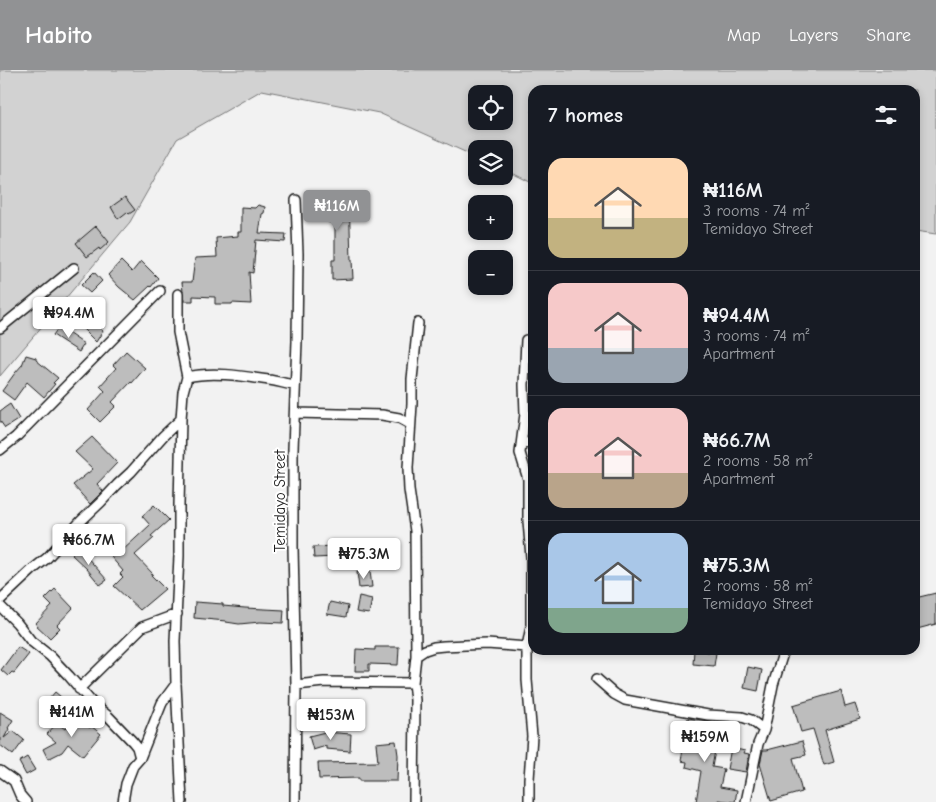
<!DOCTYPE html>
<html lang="en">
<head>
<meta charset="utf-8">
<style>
	body { margin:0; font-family:"Comic Neue",sans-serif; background:#20242c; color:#f1f3f6; height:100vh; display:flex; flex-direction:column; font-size:19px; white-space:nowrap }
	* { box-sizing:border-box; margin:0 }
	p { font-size:16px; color:#9ea1a6 }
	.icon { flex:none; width:28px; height:28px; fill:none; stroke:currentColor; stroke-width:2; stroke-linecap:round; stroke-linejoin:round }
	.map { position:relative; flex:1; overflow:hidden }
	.details { position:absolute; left:528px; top:15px; width:392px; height:570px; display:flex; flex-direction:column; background:#171b24; border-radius:15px; box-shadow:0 2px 8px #0003 }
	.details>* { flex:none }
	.fabs { position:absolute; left:468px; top:15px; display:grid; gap:10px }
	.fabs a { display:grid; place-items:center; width:45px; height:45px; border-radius:10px; background:#171b24; box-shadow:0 2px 8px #0003; font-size:25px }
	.price { position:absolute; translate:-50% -42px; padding:0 11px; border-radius:5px; background:#fff; color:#222; font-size:16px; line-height:32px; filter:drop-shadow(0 1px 2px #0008) }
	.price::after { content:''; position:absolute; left:50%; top:30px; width:15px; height:11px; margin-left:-8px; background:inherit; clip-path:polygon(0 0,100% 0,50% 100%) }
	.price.current { background:#919294; color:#fff }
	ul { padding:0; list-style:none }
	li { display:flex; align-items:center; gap:15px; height:125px; padding:0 20px }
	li+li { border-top:1px solid #363941 }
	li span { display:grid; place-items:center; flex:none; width:140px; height:100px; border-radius:15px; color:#555 }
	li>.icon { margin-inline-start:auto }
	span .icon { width:60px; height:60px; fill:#fffc; stroke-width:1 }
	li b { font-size:21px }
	h2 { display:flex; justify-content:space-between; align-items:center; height:60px; padding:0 20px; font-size:21px }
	header { display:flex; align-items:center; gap:30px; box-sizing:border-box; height:70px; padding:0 25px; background:#919294; color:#fff }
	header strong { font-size:24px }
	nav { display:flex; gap:28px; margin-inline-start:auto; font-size:18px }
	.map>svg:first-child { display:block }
	.green { fill:#d2d2d2; stroke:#777; fill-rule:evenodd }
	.building { fill:#bdbdbd; stroke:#1c1c1c }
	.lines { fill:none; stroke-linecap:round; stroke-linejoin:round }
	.street-casing { stroke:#1c1c1c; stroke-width:12 }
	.street { stroke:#fff; stroke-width:9 }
	.labels { text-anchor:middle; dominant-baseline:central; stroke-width:4; stroke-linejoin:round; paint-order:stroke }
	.street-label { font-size:15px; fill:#1c1c1c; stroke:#fff }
</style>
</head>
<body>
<header>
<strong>Habito</strong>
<nav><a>Map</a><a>Layers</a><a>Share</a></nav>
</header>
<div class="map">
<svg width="936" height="732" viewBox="0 0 936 732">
	<rect width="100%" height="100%" fill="#f2f2f2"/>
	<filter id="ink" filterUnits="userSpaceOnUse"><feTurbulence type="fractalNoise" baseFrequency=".02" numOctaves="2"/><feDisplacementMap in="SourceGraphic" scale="10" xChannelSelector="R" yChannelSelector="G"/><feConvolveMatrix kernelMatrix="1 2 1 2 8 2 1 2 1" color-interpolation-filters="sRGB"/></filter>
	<g filter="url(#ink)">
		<path class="green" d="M 0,0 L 936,0 L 936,164 L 915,161 L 915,20 L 532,20 L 532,113 L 504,99 L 504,79 L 476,79 L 476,87 L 379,43 L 262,20 L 177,69 L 130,152 L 0,306 ZM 476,24 L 504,24 L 504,51 L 476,51 Z"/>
		<path class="building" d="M 125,127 L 135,140 L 129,144 L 127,142 L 118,149 L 111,137 Z
			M 349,127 L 351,190 L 352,190 L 353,209 L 332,210 L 332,190 L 335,190 L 335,152 L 328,152 L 327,150 L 310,150 L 310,128 L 332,129 Z
			M 258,135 L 265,137 L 264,143 L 262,144 L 259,163 L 286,164 L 285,172 L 256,170 L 253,203 L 249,202 L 251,234 L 232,233 L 232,234 L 215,234 L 215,227 L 193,226 L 193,231 L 184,231 L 182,212 L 192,212 L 195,188 L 217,187 L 216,168 L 238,166 L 238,162 L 241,162 L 241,137 L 255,138 Z
			M 96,156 L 109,172 L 100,180 L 99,178 L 87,187 L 76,173 Z
			M 121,191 L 132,202 L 141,191 L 158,208 L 151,217 L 150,216 L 135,230 L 119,217 L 108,205 Z
			M 94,202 L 102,211 L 90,223 L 81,215 Z
			M 80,241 L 103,261 L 96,272 L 72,248 Z
			M 59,257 L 84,274 L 79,282 L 53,265 Z
			M 126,281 L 145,298 L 132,313 L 131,312 L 112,332 L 116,336 L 100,352 L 88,340 L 105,321 L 100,316 L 116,298 L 113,295 Z
			M 26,285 L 36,288 L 36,290 L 58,308 L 53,313 L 55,314 L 44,327 L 27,312 L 14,330 L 2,321 L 15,303 L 22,295 Z
			M 10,334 L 19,349 L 5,358 L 0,351 L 0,341 Z
			M 92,367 L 117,393 L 97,414 L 103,421 L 90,434 L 73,415 L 93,399 L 75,382 Z
			M 154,435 L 169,450 L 151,466 L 154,468 L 135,485 L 153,504 L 151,505 L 165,519 L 140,540 L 114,516 L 123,507 L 120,504 L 123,501 L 111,487 L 121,480 L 122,481 L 150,455 L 142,446 Z
			M 99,455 L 106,463 L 92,476 L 87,471 L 95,463 L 92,461 Z
			M 335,476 L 336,487 L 314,488 L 313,477 Z
			M 79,478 L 107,510 L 100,515 L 87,499 L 72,485 Z
			M 370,501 L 372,517 L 359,518 L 357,502 Z
			M 55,519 L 73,538 L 57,555 L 60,558 L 50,568 L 35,554 L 52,536 L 45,529 Z
			M 936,523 L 936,554 L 917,559 L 915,553 L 915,528 Z
			M 359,526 L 372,529 L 369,544 L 356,542 Z
			M 195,532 L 223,534 L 223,536 L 245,538 L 284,540 L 283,553 L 260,552 L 239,554 L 226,552 L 226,551 L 194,548 Z
			M 330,532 L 348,536 L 346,547 L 327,544 Z
			M 18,577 L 29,584 L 14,603 L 12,602 L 8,606 L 1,600 Z
			M 375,577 L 399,577 L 398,595 L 369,594 L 369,601 L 355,601 L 356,579 L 375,580 Z
			M 694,580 L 716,583 L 714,596 L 693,594 Z
			M 748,597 L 762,600 L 758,621 L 744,618 Z
			M 841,621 L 845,637 L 855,634 L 860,649 L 825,660 L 834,692 L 824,695 L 813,659 L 801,662 L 793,635 Z
			M 55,622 L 67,632 L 60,641 L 49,632 L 49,629 Z
			M 0,642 L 13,650 L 8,658 L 9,659 L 4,668 L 13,661 L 24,670 L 13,685 L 0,675 Z
			M 76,646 L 90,658 L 91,656 L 101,664 L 83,686 L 68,674 L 62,682 L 48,689 L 43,679 L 56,672 L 47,664 L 57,653 L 65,659 Z
			M 688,648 L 709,651 L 707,668 L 717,670 L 712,697 L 724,699 L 720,717 L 737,720 L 735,732 L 718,730 L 717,732 L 696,732 L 701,701 L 686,697 L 687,692 L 681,691 Z
			M 325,662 L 351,664 L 350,681 L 326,679 L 326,676 L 313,680 L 309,666 Z
			M 396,671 L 398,685 L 397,711 L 359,711 L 359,708 L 319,709 L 318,693 L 378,692 L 376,673 Z
			M 802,671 L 806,685 L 793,688 L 802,722 L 771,731 L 760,694 L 763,680 L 767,680 Z
			M 731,678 L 745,681 L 744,683 L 749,684 L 746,702 L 727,699 Z
			M 27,687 L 35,700 L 26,705 L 19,692 Z"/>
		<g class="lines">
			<defs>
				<path id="street" d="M 0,258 L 74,198
					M 526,270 L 524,315 L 525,344 L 520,383 L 528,409 L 528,451 L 531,487 L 531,556 L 527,577 L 527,610 L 532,666 L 529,709 L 529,732
					M 187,307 C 213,301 242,306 268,310 C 278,311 285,314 295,315
					M 295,343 L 382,345 L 399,348 L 410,354
					M 181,349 L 179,435 L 179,486 L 175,571 L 176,614 L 182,732
					M 522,374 L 532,372
					M 0,380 L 16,367 L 160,221
					M 0,530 L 32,500 L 47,488 L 81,451 L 101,432 L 117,415 L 131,402 L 163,366 L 181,349 L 183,322 L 187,307 L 178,262 L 178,224
					M 0,536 L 17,553 L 31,571 L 50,586 L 69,606 L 93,634 L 108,646 L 133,672 L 137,677 L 140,688
					M 416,586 L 425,580 L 434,577 L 444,576 L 487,574 L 527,577
					M 597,609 L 614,624 L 625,630 L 708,645 L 742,647 L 751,650 L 764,660 L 758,674 L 746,732
					M 296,615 L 324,612 L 413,613
					M 79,619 L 142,557 L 177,544
					M 764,660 L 773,615 L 784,580
					M 0,701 L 14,711 L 20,725 L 26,732
					M 123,732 L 126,714 L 133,696 L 140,688 L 162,633 L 176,614
					M 295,732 L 296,615 L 293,477 L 293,379 L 297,271 L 298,184 L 296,130
					M 414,732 L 415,630 L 413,613 L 416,586 L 415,461 L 409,420 L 408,398 L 412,334 L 412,309 L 418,253"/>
			</defs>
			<use href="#street" class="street-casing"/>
			<use href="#street" class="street"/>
		</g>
	</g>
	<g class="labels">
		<g class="street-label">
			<text transform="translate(280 431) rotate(-90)">Temidayo Street</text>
		</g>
	</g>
</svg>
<div class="fabs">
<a><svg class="icon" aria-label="locate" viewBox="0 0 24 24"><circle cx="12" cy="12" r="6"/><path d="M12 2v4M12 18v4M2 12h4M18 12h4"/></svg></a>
<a><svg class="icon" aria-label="layers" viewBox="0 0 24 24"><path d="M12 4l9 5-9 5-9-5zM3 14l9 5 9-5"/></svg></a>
<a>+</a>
<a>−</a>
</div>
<b class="price current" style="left:337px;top:162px">₦116M</b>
<b class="price" style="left:69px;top:269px">₦94.4M</b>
<b class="price" style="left:89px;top:496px">₦66.7M</b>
<b class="price" style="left:364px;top:510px">₦75.3M</b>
<b class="price" style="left:72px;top:668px">₦141M</b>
<b class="price" style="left:331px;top:671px">₦153M</b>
<b class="price" style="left:705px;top:693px">₦159M</b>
<section class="details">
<h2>7 homes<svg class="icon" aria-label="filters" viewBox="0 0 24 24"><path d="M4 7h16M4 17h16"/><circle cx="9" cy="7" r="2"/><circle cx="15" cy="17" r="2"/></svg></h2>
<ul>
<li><span style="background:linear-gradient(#ffd9b3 60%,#c2b280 0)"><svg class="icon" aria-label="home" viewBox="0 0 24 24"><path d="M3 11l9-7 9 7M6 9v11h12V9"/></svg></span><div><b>₦116M</b><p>3 rooms · 74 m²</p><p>Temidayo Street</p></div></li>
<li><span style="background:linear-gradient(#f6c9c9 65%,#9aa5b1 0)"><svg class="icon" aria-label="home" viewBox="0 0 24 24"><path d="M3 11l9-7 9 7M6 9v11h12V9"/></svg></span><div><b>₦94.4M</b><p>3 rooms · 74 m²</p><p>Apartment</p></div></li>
<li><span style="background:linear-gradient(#f6c9c9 65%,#b9a48a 0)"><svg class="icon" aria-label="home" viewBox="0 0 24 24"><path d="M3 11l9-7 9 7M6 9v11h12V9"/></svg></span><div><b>₦66.7M</b><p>2 rooms · 58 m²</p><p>Apartment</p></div></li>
<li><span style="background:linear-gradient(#a9c7e8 75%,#7fa58c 0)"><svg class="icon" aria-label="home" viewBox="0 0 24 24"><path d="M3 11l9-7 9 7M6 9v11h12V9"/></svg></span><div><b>₦75.3M</b><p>2 rooms · 58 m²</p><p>Temidayo Street</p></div></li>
</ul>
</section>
</div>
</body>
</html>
